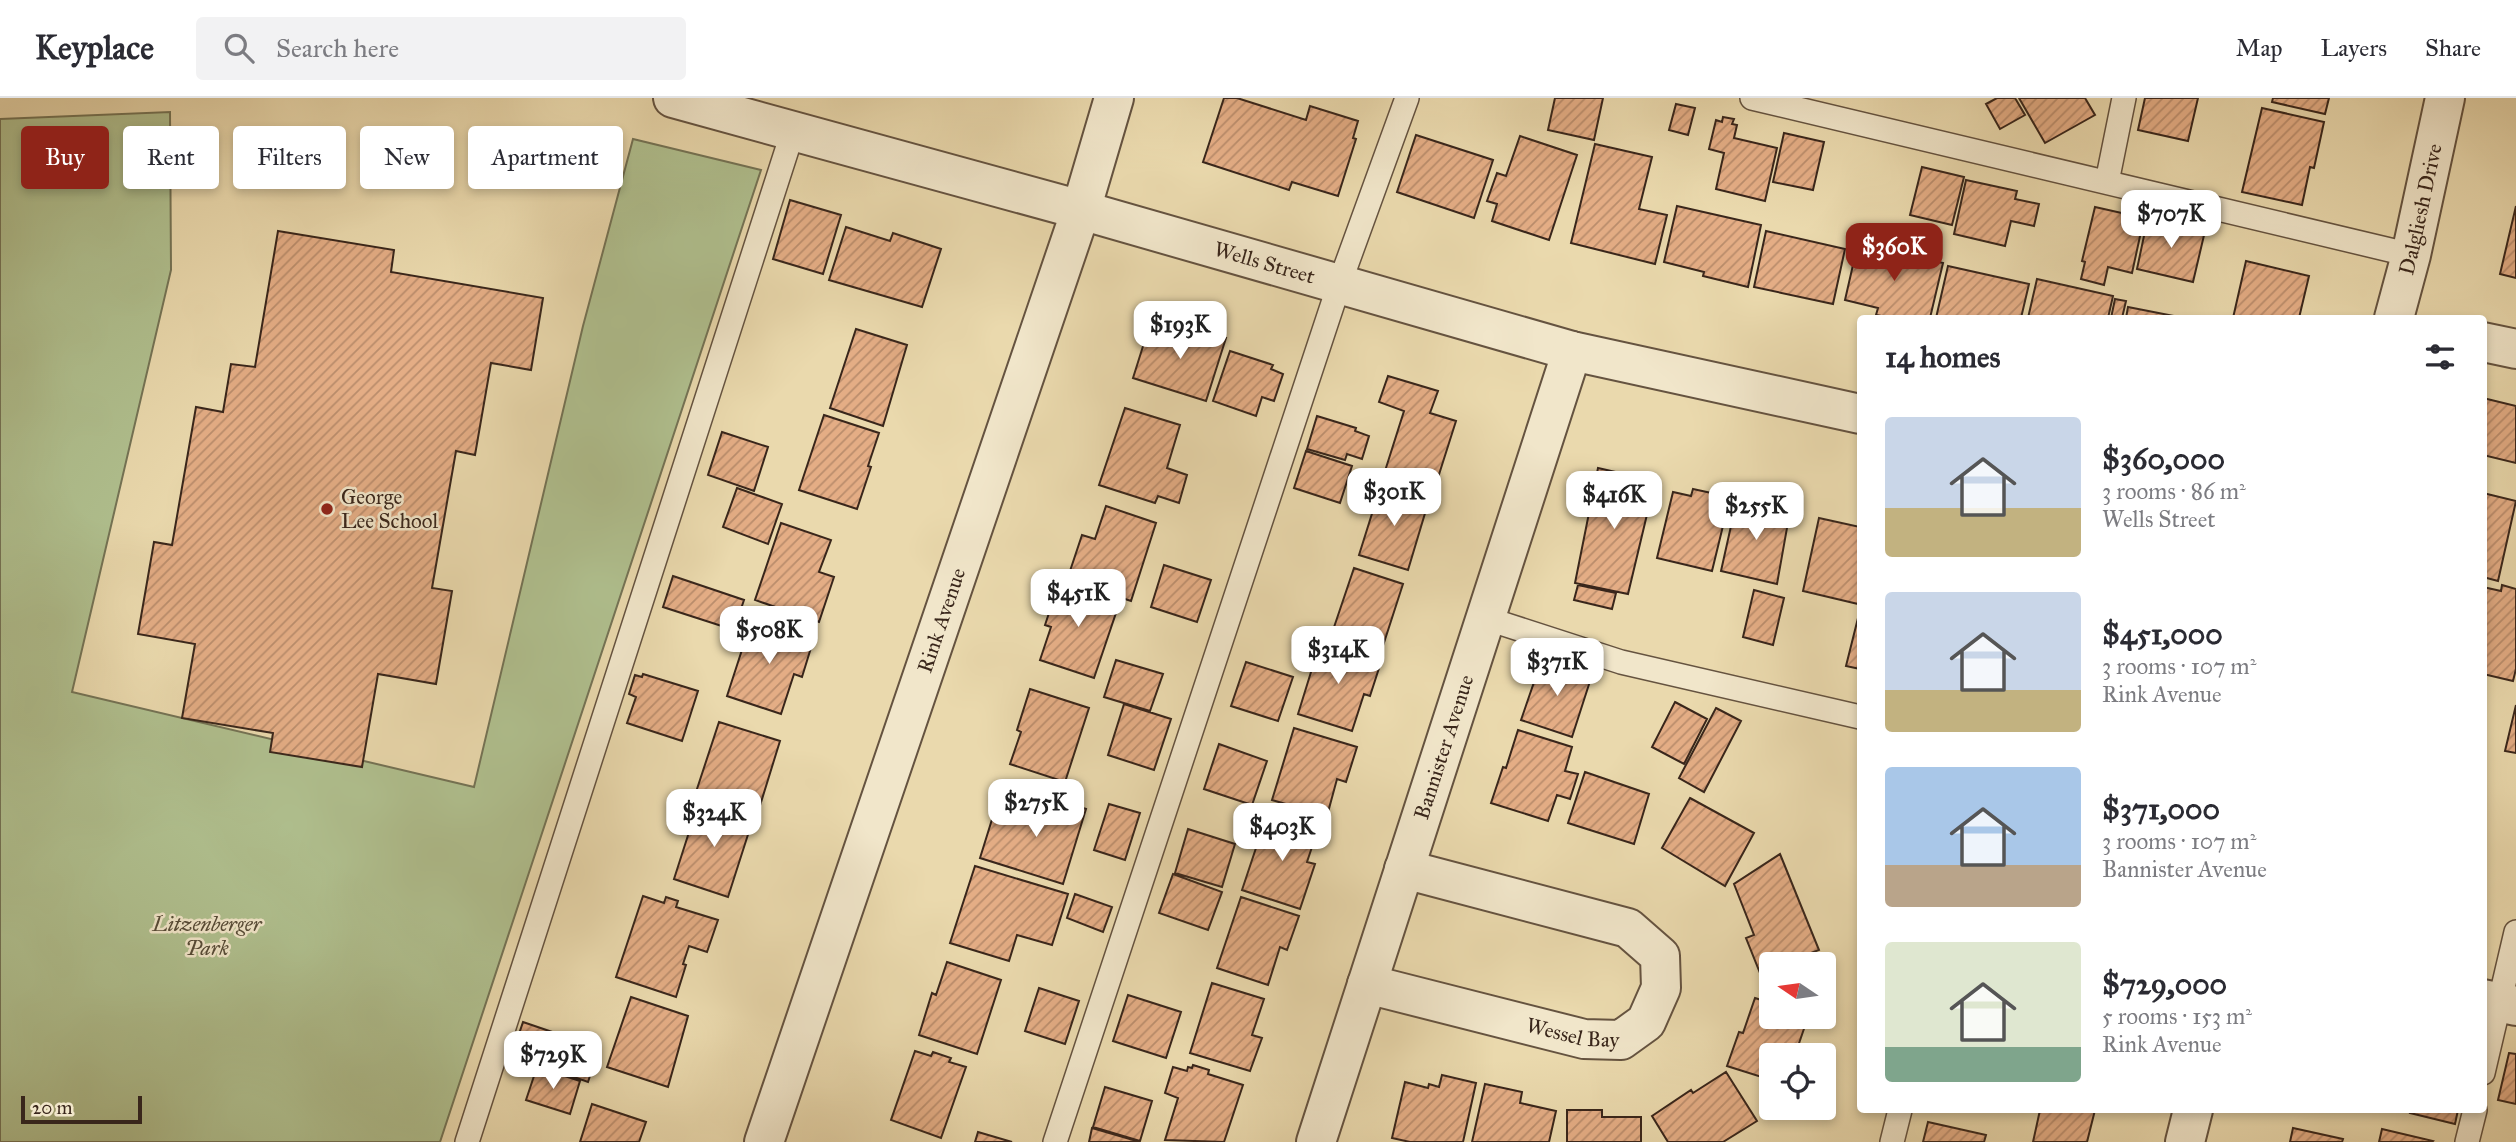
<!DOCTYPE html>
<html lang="en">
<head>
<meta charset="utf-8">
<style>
	body { margin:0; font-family:"IM FELL Great Primer",serif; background:#f2f2f3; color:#2b2b33; height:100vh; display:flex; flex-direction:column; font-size:26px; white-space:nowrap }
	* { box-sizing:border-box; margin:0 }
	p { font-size:23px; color:#7c7c81 }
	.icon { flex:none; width:38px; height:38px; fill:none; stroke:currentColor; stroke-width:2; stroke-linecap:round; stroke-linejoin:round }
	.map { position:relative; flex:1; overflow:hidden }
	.sheet { position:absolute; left:1857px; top:217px; width:630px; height:798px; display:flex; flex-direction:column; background:#fff; border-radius:7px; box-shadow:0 4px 10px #0003 }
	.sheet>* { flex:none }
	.hud { position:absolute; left:21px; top:28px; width:665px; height:63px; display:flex; gap:14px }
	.needle { width:46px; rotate:283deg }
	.controls { position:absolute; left:1759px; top:854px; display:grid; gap:14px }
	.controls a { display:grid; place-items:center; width:77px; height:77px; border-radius:7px; background:#fff; box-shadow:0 4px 10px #0003; font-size:35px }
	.scale { position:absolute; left:21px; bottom:18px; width:121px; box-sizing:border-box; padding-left:7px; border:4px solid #39261b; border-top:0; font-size:19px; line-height:24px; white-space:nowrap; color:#39261b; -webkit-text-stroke:5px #f1e6ca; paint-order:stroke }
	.price { position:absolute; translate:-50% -60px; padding:0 16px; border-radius:14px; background:#fff; color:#222; font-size:23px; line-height:46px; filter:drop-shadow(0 2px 4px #0008) }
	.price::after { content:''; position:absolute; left:50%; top:42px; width:21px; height:16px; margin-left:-10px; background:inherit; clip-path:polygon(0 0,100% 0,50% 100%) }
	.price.current { background:#8f2418; color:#fff }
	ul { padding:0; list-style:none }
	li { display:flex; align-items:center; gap:21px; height:175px; padding:0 28px }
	li span { display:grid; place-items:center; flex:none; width:196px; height:140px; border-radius:7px; color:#555 }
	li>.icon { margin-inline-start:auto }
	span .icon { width:84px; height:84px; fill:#fffc; stroke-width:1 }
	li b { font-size:30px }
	h2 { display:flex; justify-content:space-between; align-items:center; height:84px; padding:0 28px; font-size:30px }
	.pill { padding:0 24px; border-radius:7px; background:#fff; box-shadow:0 4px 10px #0003; font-size:24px; line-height:63px }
	.pill.current { background:#8f2418; color:#fff }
	header { display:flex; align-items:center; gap:42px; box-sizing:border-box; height:98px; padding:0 35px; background:#fff; border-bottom:2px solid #e1e1e2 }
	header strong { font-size:33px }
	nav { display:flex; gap:38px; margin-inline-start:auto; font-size:24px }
	.search { width:490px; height:63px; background:#f2f2f3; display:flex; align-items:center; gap:18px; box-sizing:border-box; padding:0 24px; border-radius:7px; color:#7c7c81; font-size:26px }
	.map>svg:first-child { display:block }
	.green { fill:#b0c08f; stroke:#747355; stroke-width:2 }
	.building { fill:url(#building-hatch); stroke:#39261b; stroke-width:2 }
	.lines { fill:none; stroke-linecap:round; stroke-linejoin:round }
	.service-casing { stroke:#655340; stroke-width:26 }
	.minor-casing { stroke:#655340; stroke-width:42 }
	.tertiary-casing { stroke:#655340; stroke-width:42 }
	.service { stroke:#f1e6ca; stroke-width:23 }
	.minor { stroke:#f1e6ca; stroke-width:38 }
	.tertiary { stroke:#f1e6ca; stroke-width:38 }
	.poi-dot { fill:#8f2418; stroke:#f1e6ca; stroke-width:2.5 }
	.labels { text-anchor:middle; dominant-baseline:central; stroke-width:5; stroke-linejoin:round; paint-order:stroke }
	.street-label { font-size:21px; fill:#39261b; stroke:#f1e6ca }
	.poi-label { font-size:21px; fill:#39261b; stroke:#f1e6ca; text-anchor:start }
	.park-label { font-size:21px; font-style:italic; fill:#574c38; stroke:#f1e6ca }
</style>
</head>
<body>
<header>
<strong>Keyplace</strong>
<div class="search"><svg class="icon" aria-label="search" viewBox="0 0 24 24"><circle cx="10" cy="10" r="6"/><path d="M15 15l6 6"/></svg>Search here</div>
<nav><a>Map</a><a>Layers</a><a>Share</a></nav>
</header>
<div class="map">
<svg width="2516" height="1044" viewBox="0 0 2516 1044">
	<defs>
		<pattern id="building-hatch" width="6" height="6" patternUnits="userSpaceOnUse" patternTransform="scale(1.75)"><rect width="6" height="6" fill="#e4ad85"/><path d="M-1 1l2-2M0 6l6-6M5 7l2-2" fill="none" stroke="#ba8d6c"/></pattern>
	</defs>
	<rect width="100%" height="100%" fill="#ead9ad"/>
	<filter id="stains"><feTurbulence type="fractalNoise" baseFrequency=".00286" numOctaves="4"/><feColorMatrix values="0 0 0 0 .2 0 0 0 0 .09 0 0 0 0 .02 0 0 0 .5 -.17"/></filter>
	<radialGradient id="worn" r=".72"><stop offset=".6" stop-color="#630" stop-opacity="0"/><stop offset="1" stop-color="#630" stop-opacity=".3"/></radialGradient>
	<path class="green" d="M 170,14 L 171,172 L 72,594 L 474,689 L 583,228 L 633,41 L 761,72 L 440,1044 L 0,1044 L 0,21 Z"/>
	<path class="building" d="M 1224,0 L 1237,0 L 1306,22 L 1310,8 L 1358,23 L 1353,40 L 1356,41 L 1338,98 L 1292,84 L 1289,92 L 1203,64 Z
		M 1555,0 L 1603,0 L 1594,42 L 1548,32 Z
		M 1997,0 L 2015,0 L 2025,17 L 2000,31 L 1986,6 Z
		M 2019,0 L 2085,0 L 2095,17 L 2045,45 Z
		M 2145,0 L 2198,0 L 2188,43 L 2138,32 Z
		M 2273,0 L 2329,0 L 2325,16 L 2272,4 Z
		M 1676,6 L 1695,10 L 1688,37 L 1669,32 Z
		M 2262,10 L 2324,24 L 2314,70 L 2310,69 L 2302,107 L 2242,94 Z
		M 1723,19 L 1734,21 L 1732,26 L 1737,27 L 1734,40 L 1777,50 L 1765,103 L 1716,91 L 1724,55 L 1709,51 L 1716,22 L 1722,24 Z
		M 1784,35 L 1824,44 L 1813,92 L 1773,84 Z
		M 1416,37 L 1493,62 L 1474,120 L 1397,94 Z
		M 1520,38 L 1577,57 L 1549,142 L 1492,123 L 1497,106 L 1487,103 L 1497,75 L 1506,78 Z
		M 1595,46 L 1652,59 L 1639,111 L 1667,117 L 1655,166 L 1571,145 Z
		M 1922,69 L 1964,79 L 1952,127 L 1910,117 Z
		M 1966,82 L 2017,93 L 2015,101 L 2039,106 L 2034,128 L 2011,123 L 2005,148 L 1954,136 Z
		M 790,102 L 841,117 L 823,176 L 773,161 Z
		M 1677,108 L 1761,127 L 1748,189 L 1703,178 L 1704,174 L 1664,164 Z
		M 2516,108 L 2516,180 L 2500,176 Z
		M 2095,109 L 2144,120 L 2132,175 L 2108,169 L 2104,187 L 2081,181 L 2085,164 L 2082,163 Z
		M 2148,119 L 2205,133 L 2193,184 L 2137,171 Z
		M 846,129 L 890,143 L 893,135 L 941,151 L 922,209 L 829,182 Z
		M 278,133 L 394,152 L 391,174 L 543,200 L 531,272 L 491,265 L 475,357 L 456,353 L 432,490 L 452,493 L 436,586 L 378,576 L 362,669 L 270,654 L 273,635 L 182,620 L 195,546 L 138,536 L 154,444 L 172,447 L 196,309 L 223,314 L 231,266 L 255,269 Z
		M 1766,133 L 1845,151 L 1833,206 L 1754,189 Z
		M 1858,145 L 1943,165 L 1930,220 L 1892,220 L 1876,217 L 1878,210 L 1845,202 Z
		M 2246,163 L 2309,178 L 2299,220 L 2233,220 Z
		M 1948,168 L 2029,186 L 2021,220 L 1936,220 Z
		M 2037,181 L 2113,198 L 2108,220 L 2028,220 Z
		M 2115,201 L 2126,203 L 2122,220 L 2111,220 Z
		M 2128,209 L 2184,220 L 2126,220 Z
		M 1150,226 L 1187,238 L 1190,229 L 1226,240 L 1206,303 L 1133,280 Z
		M 856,231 L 907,247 L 883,328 L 830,310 Z
		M 1230,253 L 1273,267 L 1271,271 L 1283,276 L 1274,303 L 1262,299 L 1256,318 L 1213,303 Z
		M 1388,278 L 1438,293 L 1430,315 L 1456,323 L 1435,389 L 1385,373 L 1404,313 L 1379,304 Z
		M 2483,300 L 2516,308 L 2516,365 L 2483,357 Z
		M 1125,310 L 1180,327 L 1167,370 L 1187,377 L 1179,405 L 1158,398 L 1155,405 L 1099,387 Z
		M 824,317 L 879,335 L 868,368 L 871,369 L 857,411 L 799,392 Z
		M 1317,318 L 1356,330 L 1355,333 L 1369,338 L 1362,361 L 1347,356 L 1345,362 L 1307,351 Z
		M 722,334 L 768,349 L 754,393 L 708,377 Z
		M 1306,353 L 1352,368 L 1340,405 L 1294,390 Z
		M 1598,370 L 1655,383 L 1628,496 L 1575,485 Z
		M 1381,387 L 1429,402 L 1408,472 L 1359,457 Z
		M 737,390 L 782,406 L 768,446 L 723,429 Z
		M 1693,391 L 1730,399 L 1712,473 L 1657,460 L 1673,394 L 1691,398 Z
		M 2483,395 L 2516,403 L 2498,483 L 2483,479 Z
		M 1737,401 L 1790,413 L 1777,486 L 1721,473 Z
		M 1106,408 L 1156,425 L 1131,503 L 1067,482 L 1082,437 L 1095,441 Z
		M 1819,420 L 1860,429 L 1860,496 L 1858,506 L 1803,493 Z
		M 781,425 L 831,442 L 819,474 L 834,479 L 819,524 L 755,502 Z
		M 1164,467 L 1211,482 L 1197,524 L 1151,509 Z
		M 1354,470 L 1403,486 L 1380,557 L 1330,541 Z
		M 673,478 L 744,502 L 734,532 L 663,509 Z
		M 1060,482 L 1120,503 L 1094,580 L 1040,562 L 1051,529 L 1045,527 Z
		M 1578,487 L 1616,495 L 1612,511 L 1574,502 Z
		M 2502,487 L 2516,491 L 2516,571 L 2513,583 L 2483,576 L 2483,489 L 2501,493 Z
		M 1754,492 L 1784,500 L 1773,547 L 1743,539 Z
		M 1858,520 L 1860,520 L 1860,571 L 1846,568 Z
		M 752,521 L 814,540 L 802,579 L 794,576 L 781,616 L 727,598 Z
		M 1320,545 L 1381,564 L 1370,598 L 1364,596 L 1352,633 L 1298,616 Z
		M 1542,561 L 1592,577 L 1572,639 L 1521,622 Z
		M 1116,562 L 1163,576 L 1150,613 L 1104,599 Z
		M 1246,564 L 1293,579 L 1278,623 L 1231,608 Z
		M 643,576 L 698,593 L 682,643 L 627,625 L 636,599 L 629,596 L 635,577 L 642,579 Z
		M 1030,591 L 1089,610 L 1065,684 L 1010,666 L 1021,634 L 1017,632 Z
		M 1675,604 L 1707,621 L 1684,666 L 1652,649 Z
		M 1124,606 L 1171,621 L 1154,672 L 1108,657 Z
		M 2516,607 L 2516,655 L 2505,653 Z
		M 1716,610 L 1741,623 L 1704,694 L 1679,680 Z
		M 719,624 L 780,643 L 758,714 L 696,694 Z
		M 1294,630 L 1357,649 L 1346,684 L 1337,681 L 1327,718 L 1272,702 Z
		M 1518,632 L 1572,649 L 1565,673 L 1578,676 L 1570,701 L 1557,697 L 1548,723 L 1491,705 L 1503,669 L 1506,670 Z
		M 1219,646 L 1267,663 L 1252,707 L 1204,691 Z
		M 1585,674 L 1649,696 L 1634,746 L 1568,725 Z
		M 1033,694 L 1086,711 L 1063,786 L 980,760 L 994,715 L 1024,724 Z
		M 1690,700 L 1754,735 L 1725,788 L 1662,750 Z
		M 699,703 L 753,721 L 728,799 L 674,781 Z
		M 1109,706 L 1140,715 L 1125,762 L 1094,752 Z
		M 1267,717 L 1317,734 L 1307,764 L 1315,766 L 1300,811 L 1242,792 Z
		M 1188,731 L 1235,746 L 1222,789 L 1175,775 Z
		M 1780,756 L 1819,852 L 1782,866 L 1771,866 L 1771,871 L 1760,875 L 1746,840 L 1754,837 L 1734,786 Z
		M 975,768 L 1068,796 L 1052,847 L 1017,837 L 1009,863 L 950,845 Z
		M 1173,776 L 1222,794 L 1208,832 L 1159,815 Z
		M 1075,796 L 1112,809 L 1103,834 L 1067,820 Z
		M 643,798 L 664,805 L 666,799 L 678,803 L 676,809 L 718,822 L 707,854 L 689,848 L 683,866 L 686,867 L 676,899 L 616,879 Z
		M 1241,799 L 1299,818 L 1287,852 L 1280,849 L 1268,887 L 1217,870 Z
		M 947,864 L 1001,882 L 977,956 L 919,937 L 932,895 L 936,897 Z
		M 1212,885 L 1264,901 L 1252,937 L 1262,940 L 1250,973 L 1190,955 Z
		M 1039,890 L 1079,903 L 1065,946 L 1025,933 Z
		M 1128,897 L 1181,914 L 1166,960 L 1113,943 Z
		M 631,899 L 688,918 L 668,989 L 607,969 Z
		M 1755,900 L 1771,905 L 1771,919 L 1808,919 L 1795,957 L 1771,957 L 1771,982 L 1727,968 L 1739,934 L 1743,935 Z
		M 523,924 L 599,950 L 588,984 L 512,957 Z
		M 915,953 L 931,958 L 933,954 L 951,960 L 949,964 L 966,969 L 941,1040 L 891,1022 Z
		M 2509,955 L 2516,956 L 2516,1006 L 2498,1002 Z
		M 1193,967 L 1209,972 L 1208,976 L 1243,987 L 1224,1044 L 1165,1042 L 1178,1000 L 1165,995 L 1173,969 L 1187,973 L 1188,969 L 1192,970 Z
		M 537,969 L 580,983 L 570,1016 L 526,1002 Z
		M 1726,974 L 1757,1023 L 1723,1044 L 1668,1044 L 1652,1018 L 1691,992 L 1693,995 Z
		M 1442,977 L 1476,985 L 1463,1044 L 1410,1044 L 1392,1040 L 1405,984 L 1428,990 L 1429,986 L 1439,989 Z
		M 1485,986 L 1522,994 L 1520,1005 L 1556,1013 L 1549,1044 L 1472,1044 Z
		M 1105,989 L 1152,1003 L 1140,1043 L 1093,1029 Z
		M 592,1006 L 646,1024 L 639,1044 L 580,1044 Z
		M 1567,1012 L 1602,1012 L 1602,1019 L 1641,1019 L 1641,1044 L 1567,1044 Z
		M 2040,1012 L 2095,1012 L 2087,1044 L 2033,1044 Z
		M 2411,1012 L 2458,1012 L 2455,1026 L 2410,1015 Z
		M 1928,1024 L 1986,1037 L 1984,1044 L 1923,1044 Z
		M 1092,1030 L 1140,1044 L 1089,1044 Z
		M 2293,1030 L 2343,1041 L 2342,1044 L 2290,1044 Z
		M 2382,1031 L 2433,1043 L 2432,1044 L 2379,1044 Z
		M 978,1034 L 1012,1044 L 975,1044 Z"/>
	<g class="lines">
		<defs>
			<path id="service" d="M 1752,0 L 2411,157
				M 2107,84 L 2124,0
				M 1485,520 L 1621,564 L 1860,619
				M 2483,975 L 2516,834
				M 467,1044 L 793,33
				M 1055,1044 L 1339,187 L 1407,0
				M 1892,1044 L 1900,1012
				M 2467,1044 L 2475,1012"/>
			<g id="minor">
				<path id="s1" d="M 673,0 L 1081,112 L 1572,253 L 1860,316"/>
				<path id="s2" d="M 2394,220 L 2411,157 L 2445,0"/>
				<path d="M 2483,244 L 2516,251"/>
				<path id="s3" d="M 1367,886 L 1584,941 L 1621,942 L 1646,924 L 1661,890 L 1660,858 L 1628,830 L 1404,771"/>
				<path d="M 2483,901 L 2516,908"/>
				<path id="s4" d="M 1316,1044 L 1572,253"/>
				<path d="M 2185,1044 L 2193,1012"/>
			</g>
			<g id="tertiary">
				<path id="s5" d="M 764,1044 L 1081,112 L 1114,0"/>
			</g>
		</defs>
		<use href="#service" class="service-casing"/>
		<use href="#minor" class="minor-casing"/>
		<use href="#tertiary" class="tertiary-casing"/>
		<use href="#service" class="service"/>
		<use href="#minor" class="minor"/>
		<use href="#tertiary" class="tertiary"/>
	</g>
	<circle class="poi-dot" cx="327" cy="411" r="7"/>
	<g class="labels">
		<g class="street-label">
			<text stroke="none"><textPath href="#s2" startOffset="112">Dalgliesh Drive</textPath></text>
			<text stroke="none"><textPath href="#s1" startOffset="614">Wells Street</textPath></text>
			<text stroke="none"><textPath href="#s5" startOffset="551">Rink Avenue</textPath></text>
			<text stroke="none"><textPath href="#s4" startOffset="415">Bannister Avenue</textPath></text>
			<text stroke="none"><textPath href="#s3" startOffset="212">Wessel Bay</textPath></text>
		</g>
		<g class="poi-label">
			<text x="341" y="399">George<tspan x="341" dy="24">Lee School</tspan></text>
		</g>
		<g class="park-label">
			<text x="207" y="826">Litzenberger<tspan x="207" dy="24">Park</tspan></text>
		</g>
	</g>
	<rect width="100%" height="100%" filter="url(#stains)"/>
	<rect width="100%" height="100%" fill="url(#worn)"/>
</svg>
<div class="controls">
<a><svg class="needle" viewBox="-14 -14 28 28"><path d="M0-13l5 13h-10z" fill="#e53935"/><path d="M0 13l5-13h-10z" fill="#7c7c81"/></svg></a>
<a><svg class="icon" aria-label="locate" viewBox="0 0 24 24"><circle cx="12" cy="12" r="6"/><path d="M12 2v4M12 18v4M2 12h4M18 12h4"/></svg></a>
</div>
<div class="scale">20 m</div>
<b class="price" style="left:2171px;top:152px">$707K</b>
<b class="price current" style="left:1894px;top:185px">$360K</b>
<b class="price" style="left:1180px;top:263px">$193K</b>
<b class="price" style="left:1394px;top:430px">$301K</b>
<b class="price" style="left:1614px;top:433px">$416K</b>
<b class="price" style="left:1756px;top:444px">$255K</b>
<b class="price" style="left:1078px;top:531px">$451K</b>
<b class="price" style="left:769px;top:568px">$508K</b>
<b class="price" style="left:1338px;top:588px">$314K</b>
<b class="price" style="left:1557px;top:600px">$371K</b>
<b class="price" style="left:1036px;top:741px">$275K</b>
<b class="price" style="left:714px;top:751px">$324K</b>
<b class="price" style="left:1282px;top:765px">$403K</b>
<b class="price" style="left:553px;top:993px">$729K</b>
<div class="hud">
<a class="pill current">Buy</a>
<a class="pill">Rent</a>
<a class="pill">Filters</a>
<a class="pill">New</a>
<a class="pill">Apartment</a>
</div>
<section class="sheet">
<h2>14 homes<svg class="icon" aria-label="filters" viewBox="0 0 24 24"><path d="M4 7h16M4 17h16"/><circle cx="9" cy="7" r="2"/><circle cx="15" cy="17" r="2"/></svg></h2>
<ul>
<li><span style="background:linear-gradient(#c9d6e8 65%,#c2b280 0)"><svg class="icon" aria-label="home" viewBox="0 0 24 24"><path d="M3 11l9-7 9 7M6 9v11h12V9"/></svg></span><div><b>$360,000</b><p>3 rooms · 86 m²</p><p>Wells Street</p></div></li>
<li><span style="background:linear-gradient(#c9d6e8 70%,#c2b280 0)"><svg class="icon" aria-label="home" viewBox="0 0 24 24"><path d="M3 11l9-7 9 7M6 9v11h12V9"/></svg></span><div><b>$451,000</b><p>3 rooms · 107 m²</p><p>Rink Avenue</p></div></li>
<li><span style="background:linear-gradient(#a9c7e8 70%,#b9a48a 0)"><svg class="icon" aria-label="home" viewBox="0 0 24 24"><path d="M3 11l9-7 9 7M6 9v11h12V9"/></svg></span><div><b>$371,000</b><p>3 rooms · 107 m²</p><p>Bannister Avenue</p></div></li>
<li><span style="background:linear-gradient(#dfe7d0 75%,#7fa58c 0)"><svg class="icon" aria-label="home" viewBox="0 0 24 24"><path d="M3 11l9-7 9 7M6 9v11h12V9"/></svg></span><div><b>$729,000</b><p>5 rooms · 153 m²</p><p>Rink Avenue</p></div></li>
</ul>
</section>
</div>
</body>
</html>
